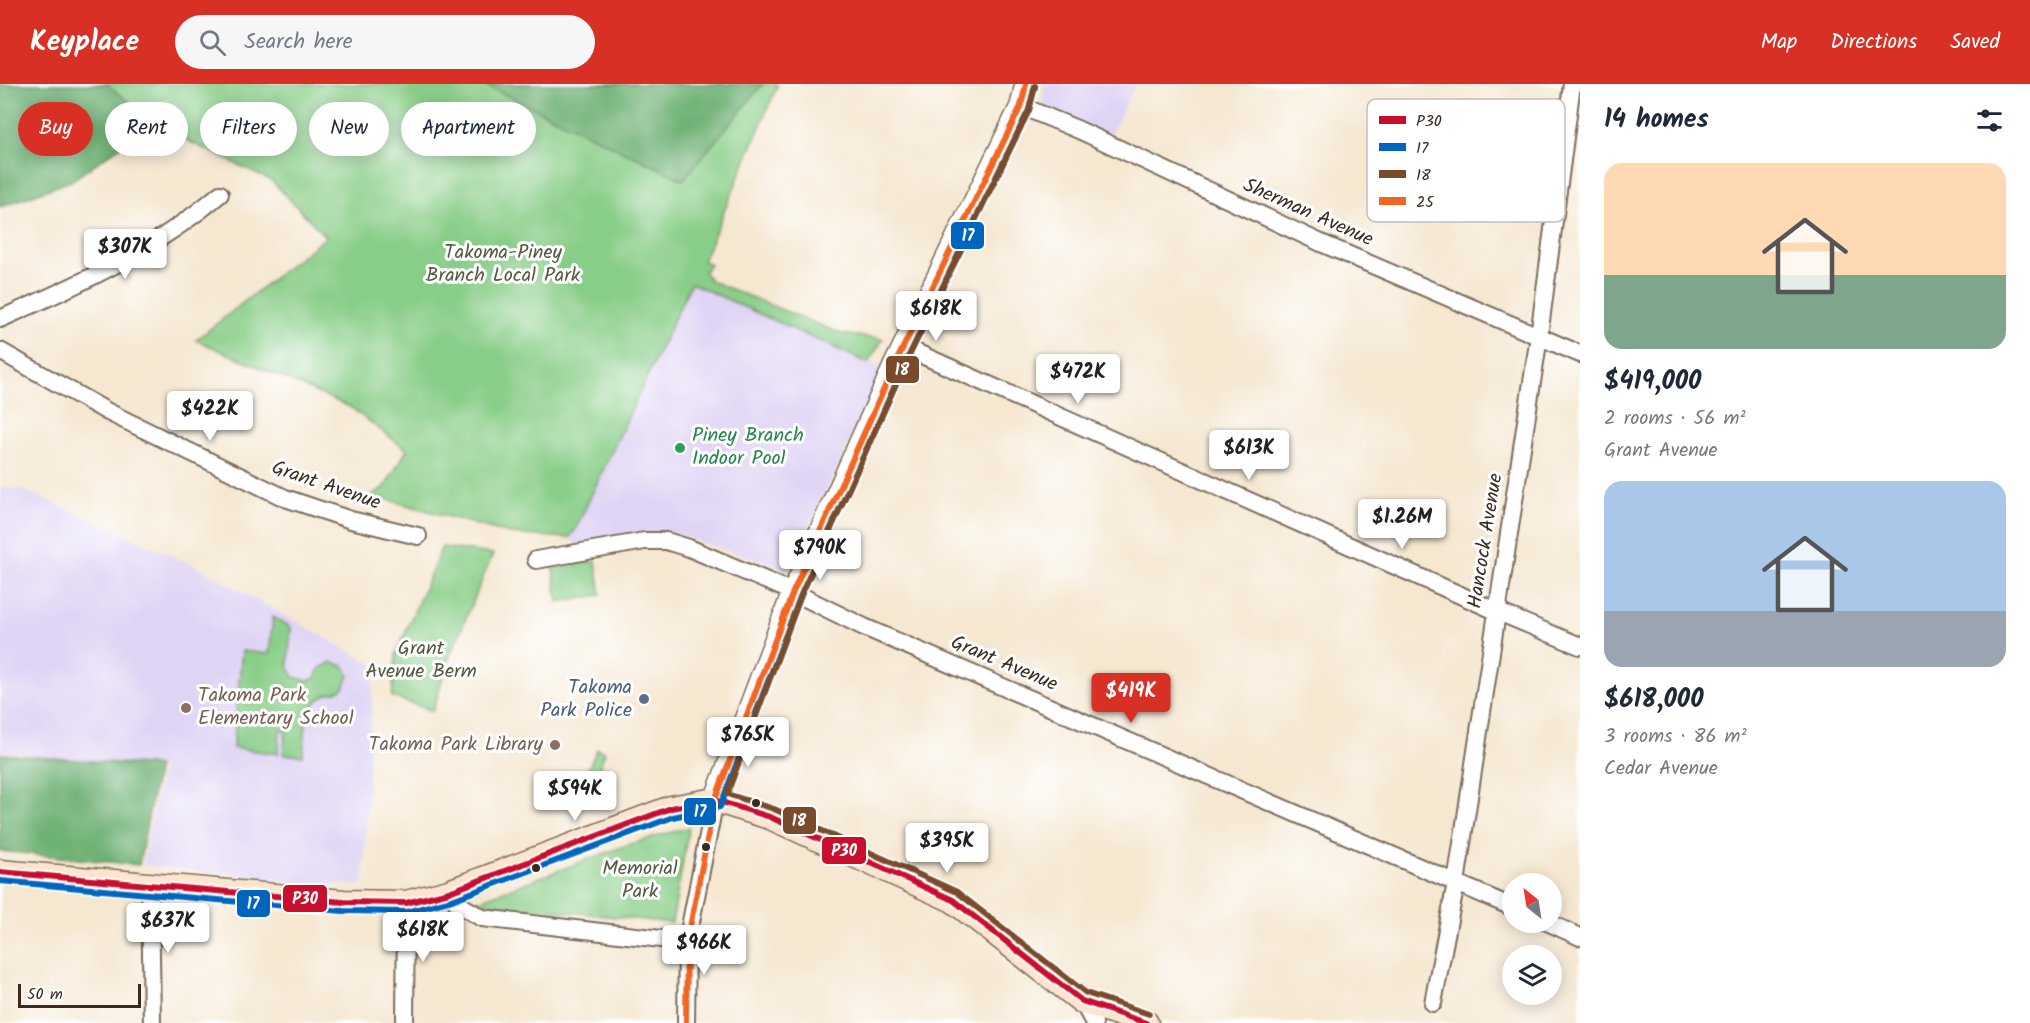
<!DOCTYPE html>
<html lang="en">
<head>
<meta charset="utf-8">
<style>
	body { margin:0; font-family:Kalam,sans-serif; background:#f6f6f7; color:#1f2937; height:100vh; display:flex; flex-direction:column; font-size:22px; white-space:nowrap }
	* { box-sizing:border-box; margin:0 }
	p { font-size:20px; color:#747a83 }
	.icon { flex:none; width:33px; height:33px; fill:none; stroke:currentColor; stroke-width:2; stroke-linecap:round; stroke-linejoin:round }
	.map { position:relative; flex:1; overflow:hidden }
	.panel { display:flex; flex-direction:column; background:#fff; width:450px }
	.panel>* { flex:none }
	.banner { position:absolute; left:18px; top:18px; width:570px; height:54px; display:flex; gap:12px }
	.needle { width:39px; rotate:330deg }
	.buttons { position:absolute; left:1502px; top:789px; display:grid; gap:12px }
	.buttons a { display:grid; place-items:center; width:60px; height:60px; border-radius:50%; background:#fff; box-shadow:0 3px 15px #0003; font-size:30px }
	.scale { position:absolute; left:18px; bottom:15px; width:123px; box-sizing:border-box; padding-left:6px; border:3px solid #3b2a1e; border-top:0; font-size:16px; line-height:21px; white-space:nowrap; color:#3b2a1e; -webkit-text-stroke:4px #fff; paint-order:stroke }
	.price { position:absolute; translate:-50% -51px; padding:0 14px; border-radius:6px; background:#fff; color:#222; font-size:20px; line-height:39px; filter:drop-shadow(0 2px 3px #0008) }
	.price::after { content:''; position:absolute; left:50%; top:36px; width:18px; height:14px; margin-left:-9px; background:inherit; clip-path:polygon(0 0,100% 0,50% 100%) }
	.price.on { background:#d93025; color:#fff }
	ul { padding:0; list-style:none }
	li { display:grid; align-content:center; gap:12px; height:318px; padding:0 24px }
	li span { display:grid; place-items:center; height:186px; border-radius:18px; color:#555 }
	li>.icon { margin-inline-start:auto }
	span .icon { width:108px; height:108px; fill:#fffc; stroke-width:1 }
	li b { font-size:26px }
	h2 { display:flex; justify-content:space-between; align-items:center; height:72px; padding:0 24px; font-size:26px }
	.chip { padding:0 21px; border-radius:27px; background:#fff; box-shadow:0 3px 15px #0003; font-size:21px; line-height:54px }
	.chip.on { background:#d93025; color:#fff }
	header { display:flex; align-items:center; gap:36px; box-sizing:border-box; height:84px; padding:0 30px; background:#d93025; color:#fff }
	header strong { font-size:28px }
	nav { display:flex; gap:33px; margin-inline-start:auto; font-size:21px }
	.search { width:420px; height:54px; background:#f6f6f7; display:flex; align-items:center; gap:15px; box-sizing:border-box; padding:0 21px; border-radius:33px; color:#747a83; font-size:22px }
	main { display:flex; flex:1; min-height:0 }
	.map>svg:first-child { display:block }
	.built { fill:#e0d4f4 }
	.green { fill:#89ce88; stroke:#627c53; stroke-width:1.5 }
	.forest { fill:#6eb174; stroke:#546e49; stroke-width:1.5 }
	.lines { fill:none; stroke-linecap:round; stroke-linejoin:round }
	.minor-casing { stroke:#7c6c5c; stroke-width:20 }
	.tertiary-casing { stroke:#7c6c5c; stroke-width:24 }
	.secondary-casing { stroke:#7c6c5c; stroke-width:27 }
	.minor { stroke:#fff; stroke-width:16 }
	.tertiary { stroke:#fff; stroke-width:21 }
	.secondary { stroke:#fbe5cf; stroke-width:24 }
	.bus-1-casing { stroke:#fff; stroke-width:10 }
	.bus-2-casing { stroke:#fff; stroke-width:10 }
	.bus-3-casing { stroke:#fff; stroke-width:10 }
	.bus-4-casing { stroke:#fff; stroke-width:10 }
	.bus-1 { stroke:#c8102e; stroke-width:6 }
	.bus-2 { stroke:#0065bd; stroke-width:6 }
	.bus-3 { stroke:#7a4b2a; stroke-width:6 }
	.bus-4 { stroke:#f26522; stroke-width:6 }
	.leisure-dot { fill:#2e9e5b; stroke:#fff; stroke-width:2 }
	.service-dot { fill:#5c6f8a; stroke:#fff; stroke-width:2 }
	.education-dot { fill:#8d6e63; stroke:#fff; stroke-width:2 }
	.bus-dot { fill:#3b2a1e; stroke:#fff; stroke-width:2 }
	.labels { text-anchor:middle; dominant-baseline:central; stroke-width:6; stroke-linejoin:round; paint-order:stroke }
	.street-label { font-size:20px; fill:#3b2a1e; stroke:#fff }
	.park-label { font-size:20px; fill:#525b3e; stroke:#fff }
	.leisure-label { font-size:20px; fill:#27864d; stroke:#fff; text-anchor:start }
	.service-label { font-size:20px; fill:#4e5e75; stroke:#fff; text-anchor:end }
	.education-label { font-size:20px; fill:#785e54; stroke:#fff; text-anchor:start }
	.key { fill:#fff; stroke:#c4bfbc; stroke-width:1.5 }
	.key-label { font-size:16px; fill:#3b2a1e }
	.line-badge { stroke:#fff; stroke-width:2 }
	.badge-label { font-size:16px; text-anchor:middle; font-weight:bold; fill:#fff }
</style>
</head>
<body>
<header>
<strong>Keyplace</strong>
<div class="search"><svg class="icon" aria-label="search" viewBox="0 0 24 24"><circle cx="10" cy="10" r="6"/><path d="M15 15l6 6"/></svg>Search here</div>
<nav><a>Map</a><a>Directions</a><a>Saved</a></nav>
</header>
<main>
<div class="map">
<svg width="1580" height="939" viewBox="0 0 1580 939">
	<rect width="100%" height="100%" fill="#fff"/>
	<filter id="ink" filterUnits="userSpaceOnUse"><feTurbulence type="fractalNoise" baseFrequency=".0167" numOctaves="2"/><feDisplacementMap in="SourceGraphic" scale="12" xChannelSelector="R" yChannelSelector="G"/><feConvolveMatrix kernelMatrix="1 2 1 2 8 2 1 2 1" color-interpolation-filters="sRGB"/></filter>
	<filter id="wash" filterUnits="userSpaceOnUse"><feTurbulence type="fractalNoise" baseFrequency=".008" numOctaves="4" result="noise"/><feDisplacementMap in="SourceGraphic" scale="24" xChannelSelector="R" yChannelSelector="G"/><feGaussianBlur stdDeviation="1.35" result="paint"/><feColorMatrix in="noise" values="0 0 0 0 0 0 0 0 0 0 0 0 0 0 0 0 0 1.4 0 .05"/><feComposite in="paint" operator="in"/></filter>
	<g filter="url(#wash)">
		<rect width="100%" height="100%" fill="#f5e7d0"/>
		<path class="built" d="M 1044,0 L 1136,0 L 1109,54 L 1041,22 Z
			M 691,199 L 885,285 L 791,480 L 784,485 L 682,452 L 641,453 L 580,463 L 569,454 L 575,446 Z
			M 0,403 L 24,406 L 198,483 L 374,581 L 363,801 L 315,800 L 142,781 L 162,683 L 0,668 Z"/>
		<path class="green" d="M 92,0 L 778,0 L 703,177 L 710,180 L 704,188 L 711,197 L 842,250 L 883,255 L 868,279 L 691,199 L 575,446 L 569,454 L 510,450 L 371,411 L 384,404 L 407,366 L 350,323 L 196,256 L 326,153 L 272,97 L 159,43 Z
			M 442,463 L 493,470 L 447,579 L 433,627 L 392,613 L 396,570 Z
			M 596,477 L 601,511 L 558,518 L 553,484 Z
			M 273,533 L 291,543 L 288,582 L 294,593 L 308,597 L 315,594 L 319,585 L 331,578 L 344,582 L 349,591 L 344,604 C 337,610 329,608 322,613 C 303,625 305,653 303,672 L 283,670 L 286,647 L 280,646 L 278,670 L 233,664 L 242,567 L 269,570 Z
			M 597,665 L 605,668 L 599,685 L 612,689 L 606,707 L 582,699 Z
			M 689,743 L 672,839 L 474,818 L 627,761 Z"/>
		<path class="forest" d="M 0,0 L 106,0 L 155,38 L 71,97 L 0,123 Z
			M 483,0 L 763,0 L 683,96 Z
			M 0,670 L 158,682 L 139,781 L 0,767 Z"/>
	</g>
	<g filter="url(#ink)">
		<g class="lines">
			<defs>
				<path id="minor" d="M 1021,22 L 1079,46 L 1321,159 L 1580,270
					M 0,235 C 78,201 155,166 220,110
					M 904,263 L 1496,527 L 1580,562
					M 0,267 L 108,328 L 285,414 L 351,436 L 418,452
					M 536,476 L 645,457 L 666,457 L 689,464 L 793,508 L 864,543 L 1512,823
					M 150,802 L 152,939
					M 449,808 L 458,820 L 482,834 L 687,858
					M 1547,838 L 1580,853
					M 1082,917 L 1094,939
					M 1433,919 L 1456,799 L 1539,252 L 1572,0
					M 405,939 L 406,819
					M 686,939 L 687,858 L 715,716"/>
				<path id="tertiary" d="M 715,716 L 793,508 L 895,280 L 1021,22 L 1026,0"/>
				<path id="secondary" d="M 0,788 L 344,818 L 406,819 L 449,808 L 671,724 L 715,716 L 770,733 L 953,816 L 1082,917 L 1146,939"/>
			</defs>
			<use href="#minor" class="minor-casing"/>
			<use href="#tertiary" class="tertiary-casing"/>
			<use href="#secondary" class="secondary-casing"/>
			<use href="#minor" class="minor"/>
			<use href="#tertiary" class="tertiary"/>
			<use href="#secondary" class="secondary"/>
			<defs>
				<path id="bus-1" d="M 0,788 L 344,818 L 406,819 L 449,808 L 671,724 L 715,716 L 770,733 L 953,816 L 1082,917 L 1146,939"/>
				<path id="bus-2" d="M 0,797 L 343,827 L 407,828 L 452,816 L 673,733 L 720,723 L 801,511 L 903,284 L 1029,26 L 1035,2"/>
				<path id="bus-3" d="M 1035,2 L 1029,26 L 903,284 L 801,511 L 727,710 L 774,725 L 957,808 L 1086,909 L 1149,930"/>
				<path id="bus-4" d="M 686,939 L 687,858 L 715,716 L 793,508 L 895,280 L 1021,22 L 1026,0"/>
			</defs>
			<use href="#bus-1" class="bus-1-casing"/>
			<use href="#bus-2" class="bus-2-casing"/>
			<use href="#bus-3" class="bus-3-casing"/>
			<use href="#bus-4" class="bus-4-casing"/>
			<use href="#bus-1" class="bus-1"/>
			<use href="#bus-2" class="bus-2"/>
			<use href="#bus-3" class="bus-3"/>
			<use href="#bus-4" class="bus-4"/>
		</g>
	</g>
	<circle class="leisure-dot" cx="680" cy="364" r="6"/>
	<circle class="service-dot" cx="644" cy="615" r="6"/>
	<g class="education-dot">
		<circle cx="186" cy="624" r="6"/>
		<circle cx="555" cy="661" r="6"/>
	</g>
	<g class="bus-dot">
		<circle cx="756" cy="719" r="5"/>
		<circle cx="706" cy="763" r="5"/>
		<circle cx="536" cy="784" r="5"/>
	</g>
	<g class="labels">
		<g class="street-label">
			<text transform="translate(1308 129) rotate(24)">Sherman Avenue</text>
			<text transform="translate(326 402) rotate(19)">Grant Avenue</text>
			<text transform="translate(1486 457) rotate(-81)">Hancock Avenue</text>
			<text transform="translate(1004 580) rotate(23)">Grant Avenue</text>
		</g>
		<g class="park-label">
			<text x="503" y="169">Takoma-Piney<tspan x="503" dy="23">Branch Local Park</tspan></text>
			<text x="421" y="565">Grant<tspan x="421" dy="23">Avenue Berm</tspan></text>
			<text x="640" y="785">Memorial<tspan x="640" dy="23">Park</tspan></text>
		</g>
		<g class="leisure-label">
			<text x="692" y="352">Piney Branch<tspan x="692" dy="23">Indoor Pool</tspan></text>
		</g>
		<g class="service-label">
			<text x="632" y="604">Takoma<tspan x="632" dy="23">Park Police</tspan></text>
		</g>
		<g class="education-label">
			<text x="198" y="612">Takoma Park<tspan x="198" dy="23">Elementary School</tspan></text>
			<text x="543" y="661" text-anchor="end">Takoma Park Library</text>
		</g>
	</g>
	<rect x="1367" y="15" width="198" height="123" rx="9" class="key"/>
	<rect x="1379" y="32" width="27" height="8" fill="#c8102e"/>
	<rect x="1379" y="59" width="27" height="8" fill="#0065bd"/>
	<rect x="1379" y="86" width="27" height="8" fill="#7a4b2a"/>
	<rect x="1379" y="113" width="27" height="8" fill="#f26522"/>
	<g class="key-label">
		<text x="1416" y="42">P30</text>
		<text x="1416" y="69">17</text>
		<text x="1416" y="96">18</text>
		<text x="1416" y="123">25</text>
	</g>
	<g class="line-badge">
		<rect x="950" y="137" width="35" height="29" rx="6" fill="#0065bd"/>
		<rect x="885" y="271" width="35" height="29" rx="6" fill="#7a4b2a"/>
		<rect x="683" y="713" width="34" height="29" rx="6" fill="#0065bd"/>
		<rect x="782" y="722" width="35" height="29" rx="6" fill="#7a4b2a"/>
		<rect x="821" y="752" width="46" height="29" rx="6" fill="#c8102e"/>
		<rect x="282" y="800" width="46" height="29" rx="6" fill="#c8102e"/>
		<rect x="236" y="805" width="35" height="29" rx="6" fill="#0065bd"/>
	</g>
	<g class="badge-label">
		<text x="968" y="157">17</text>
		<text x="902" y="291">18</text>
		<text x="700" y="733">17</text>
		<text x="799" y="742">18</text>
		<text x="844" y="772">P30</text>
		<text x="305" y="820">P30</text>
		<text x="253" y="825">17</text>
	</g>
</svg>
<div class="buttons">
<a><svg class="needle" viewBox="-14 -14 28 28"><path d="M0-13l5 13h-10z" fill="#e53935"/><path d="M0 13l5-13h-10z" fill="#747a83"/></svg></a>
<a><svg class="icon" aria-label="layers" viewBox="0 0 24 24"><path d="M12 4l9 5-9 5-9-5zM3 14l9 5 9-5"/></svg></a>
</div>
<div class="scale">50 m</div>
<b class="price" style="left:125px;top:196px">$307K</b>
<b class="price" style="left:936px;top:258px">$618K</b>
<b class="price" style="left:1078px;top:321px">$472K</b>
<b class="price" style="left:210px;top:358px">$422K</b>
<b class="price" style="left:1249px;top:397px">$613K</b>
<b class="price" style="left:1402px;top:466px">$1.26M</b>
<b class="price" style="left:820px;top:497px">$790K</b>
<b class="price on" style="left:1131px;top:640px">$419K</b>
<b class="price" style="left:748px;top:684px">$765K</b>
<b class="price" style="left:575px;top:738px">$594K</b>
<b class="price" style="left:947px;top:790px">$395K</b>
<b class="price" style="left:168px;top:870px">$637K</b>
<b class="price" style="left:423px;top:879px">$618K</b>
<b class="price" style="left:704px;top:892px">$966K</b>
<div class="banner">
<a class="chip on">Buy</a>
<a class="chip">Rent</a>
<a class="chip">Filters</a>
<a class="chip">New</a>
<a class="chip">Apartment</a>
</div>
</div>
<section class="panel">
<h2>14 homes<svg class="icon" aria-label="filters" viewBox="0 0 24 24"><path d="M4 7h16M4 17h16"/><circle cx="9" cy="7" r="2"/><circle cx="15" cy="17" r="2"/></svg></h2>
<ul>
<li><span style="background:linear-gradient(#ffd9b3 60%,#7fa58c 0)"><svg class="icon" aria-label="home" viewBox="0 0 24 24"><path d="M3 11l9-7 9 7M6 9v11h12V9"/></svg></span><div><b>$419,000</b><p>2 rooms · 56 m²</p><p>Grant Avenue</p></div></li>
<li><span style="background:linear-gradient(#a9c7e8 70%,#9aa5b1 0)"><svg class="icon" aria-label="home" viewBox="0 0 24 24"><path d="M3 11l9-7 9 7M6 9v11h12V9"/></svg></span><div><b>$618,000</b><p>3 rooms · 86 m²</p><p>Cedar Avenue</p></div></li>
</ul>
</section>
</main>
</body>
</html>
